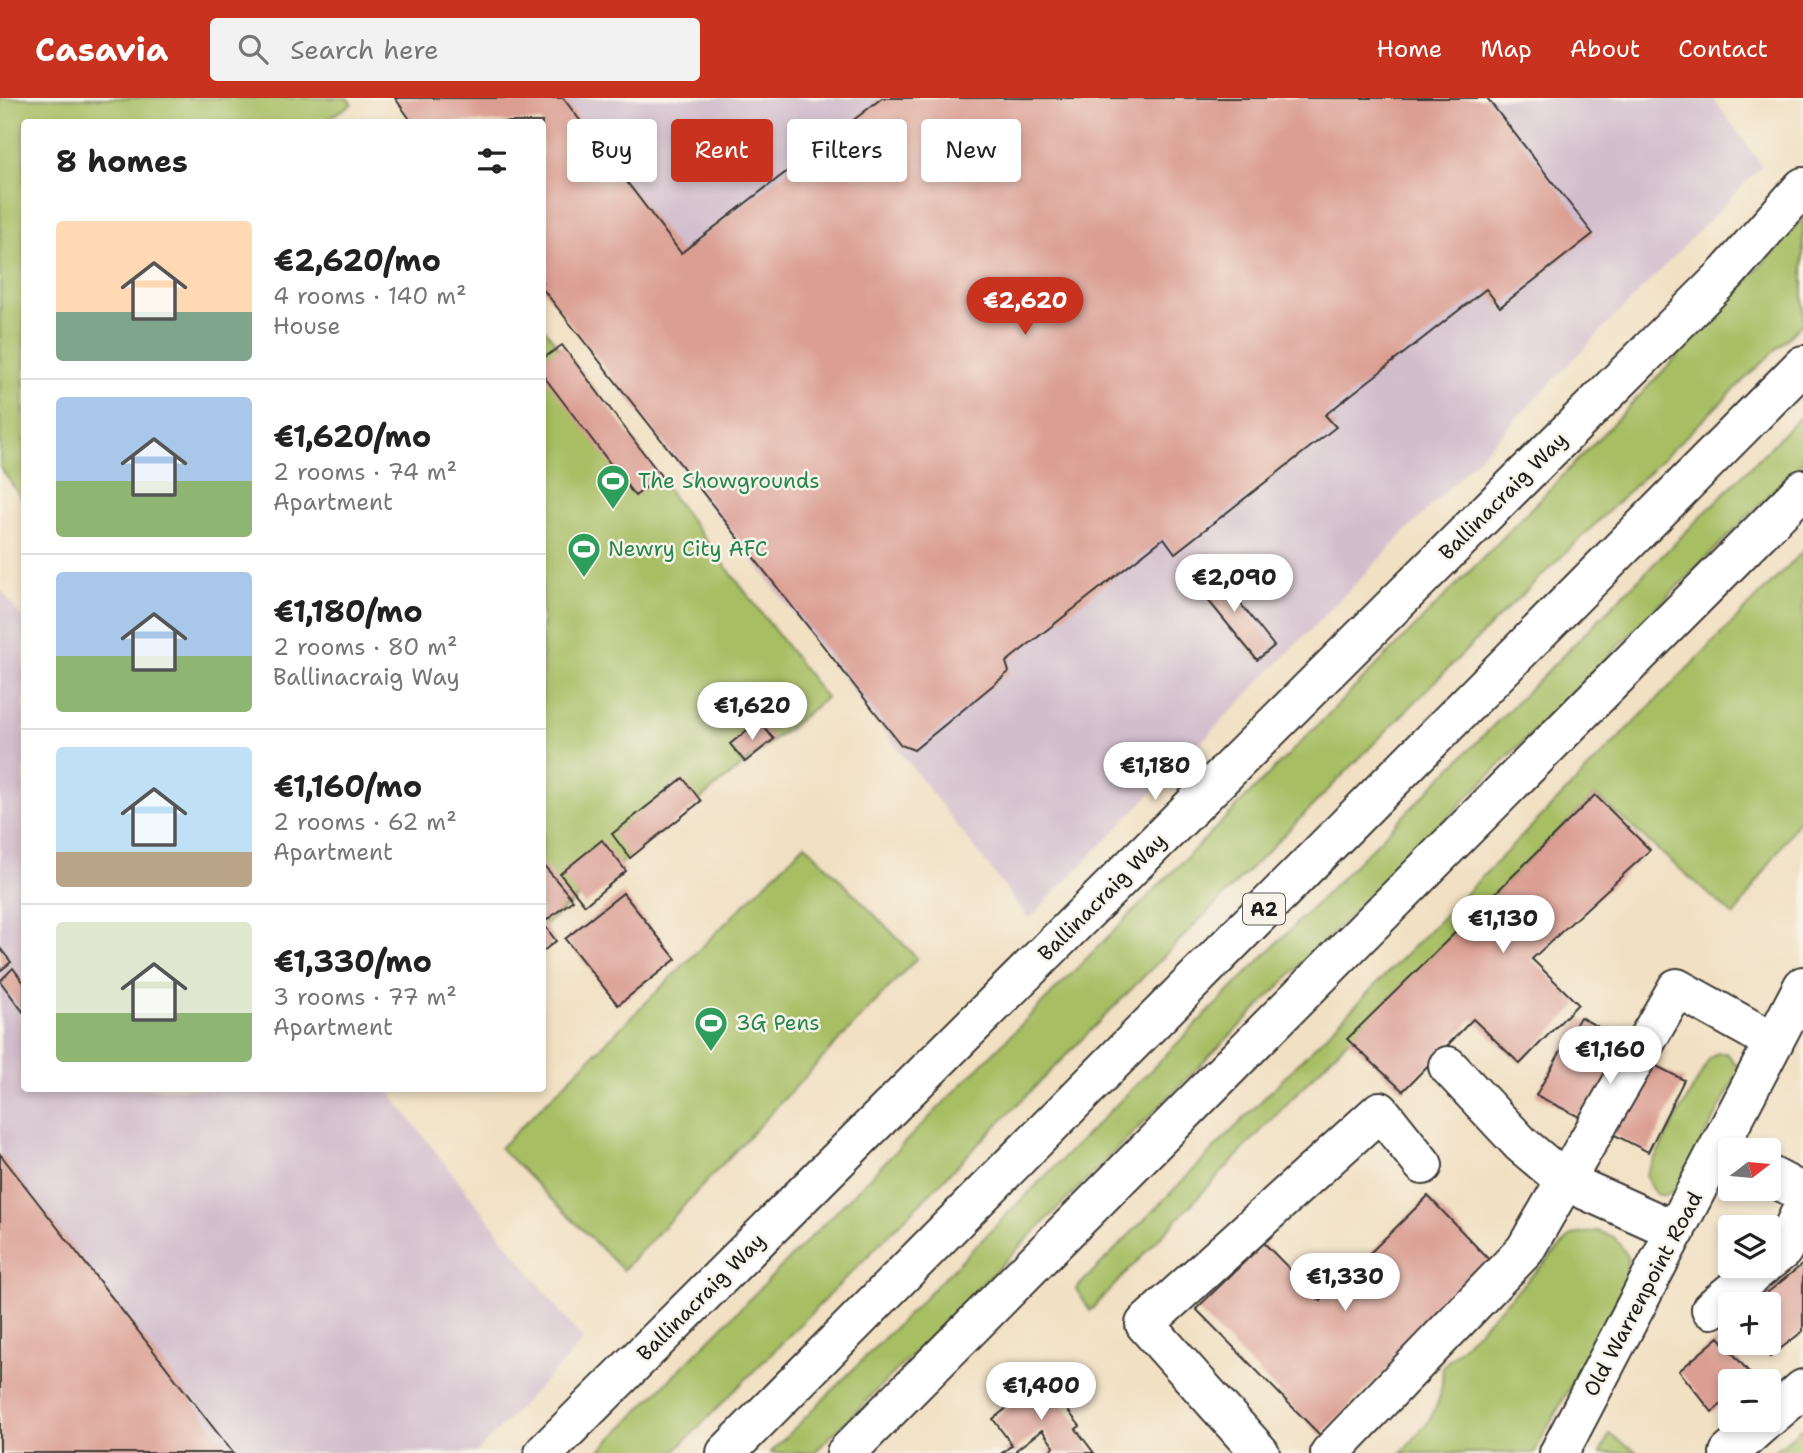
<!DOCTYPE html>
<html lang="en">
<head>
<meta charset="utf-8">
<style>
	body { margin:0; font-family:"Shantell Sans",sans-serif; background:#f2f2f2; color:#222; height:100vh; display:flex; flex-direction:column; font-size:26px; white-space:nowrap }
	* { box-sizing:border-box; margin:0 }
	p { font-size:23px; color:#767676 }
	.icon { flex:none; width:38px; height:38px; fill:none; stroke:currentColor; stroke-width:2; stroke-linecap:round; stroke-linejoin:round }
	.map { position:relative; flex:1; overflow:hidden }
	.details { position:absolute; left:21px; top:21px; width:525px; height:973px; display:flex; flex-direction:column; background:#fff; border-radius:7px; box-shadow:0 4px 10px #0003 }
	.details>* { flex:none }
	.top-card { position:absolute; left:567px; top:21px; width:665px; height:63px; display:flex; gap:14px }
	.needle { width:46px; rotate:74deg }
	.fabs { position:absolute; left:1718px; top:1040px; display:grid; gap:14px }
	.fabs a { display:grid; place-items:center; width:63px; height:63px; border-radius:7px; background:#fff; box-shadow:0 4px 10px #0003; font-size:35px }
	.price { position:absolute; translate:-50% -60px; padding:0 16px; border-radius:24px; background:#fff; color:#222; font-size:23px; line-height:46px; filter:drop-shadow(0 2px 4px #0008) }
	.price::after { content:''; position:absolute; left:50%; top:42px; width:21px; height:16px; margin-left:-10px; background:inherit; clip-path:polygon(0 0,100% 0,50% 100%) }
	.price.selected { background:#c8321e; color:#fff }
	ul { padding:0; list-style:none }
	li { display:flex; align-items:center; gap:21px; height:175px; padding:0 35px }
	li+li { border-top:2px solid #e0e0e0 }
	li span { display:grid; place-items:center; flex:none; width:196px; height:140px; border-radius:7px; color:#555 }
	li>.icon { margin-inline-start:auto }
	span .icon { width:84px; height:84px; fill:#fffc; stroke-width:1 }
	li b { font-size:30px }
	h2 { display:flex; justify-content:space-between; align-items:center; height:84px; padding:0 35px; font-size:30px }
	.pill { padding:0 24px; border-radius:7px; background:#fff; box-shadow:0 4px 10px #0003; font-size:24px; line-height:63px }
	.pill.selected { background:#c8321e; color:#fff }
	header { display:flex; align-items:center; gap:42px; box-sizing:border-box; height:98px; padding:0 35px; background:#c8321e; color:#fff }
	header strong { font-size:33px }
	nav { display:flex; gap:38px; margin-inline-start:auto; font-size:24px }
	.search { width:490px; height:63px; background:#f2f2f2; display:flex; align-items:center; gap:18px; box-sizing:border-box; padding:0 24px; border-radius:7px; color:#767676; font-size:26px }
	.map>svg:first-child { display:block }
	.industrial { fill:#d1bdcc }
	.green { fill:#a7be63; stroke:#626d40; stroke-width:2 }
	.building { fill:#db9e93 }
	.lines { fill:none; stroke-linecap:round; stroke-linejoin:round }
	.minor-casing { stroke:#3c3935; stroke-width:42 }
	.highway-casing { stroke:#3c3935; stroke-width:42 }
	.minor { stroke:#fff; stroke-width:38 }
	.highway { stroke:#fff; stroke-width:38 }
	.labels { text-anchor:middle; dominant-baseline:central; stroke-width:5; stroke-linejoin:round; paint-order:stroke }
	.shield { fill:#f7f3e8; stroke:#5e5c59; stroke-width:2 }
	.shield-label { font-size:19px; font-weight:bold; fill:#1c1c1c }
	.leisure-label { font-size:21px; fill:#27864d; stroke:#f7f3e8; text-anchor:start }
	.street-label { font-size:21px; fill:#1c1c1c; stroke:#f7f3e8 }
</style>
</head>
<body>
<header>
<strong>Casavia</strong>
<div class="search"><svg class="icon" aria-label="search" viewBox="0 0 24 24"><circle cx="10" cy="10" r="6"/><path d="M15 15l6 6"/></svg>Search here</div>
<nav><a>Home</a><a>Map</a><a>About</a><a>Contact</a></nav>
</header>
<div class="map">
<svg width="1803" height="1355" viewBox="0 0 1803 1355">
	<rect width="100%" height="100%" fill="#f7f3e8"/>
	<filter id="ink" filterUnits="userSpaceOnUse"><feTurbulence type="fractalNoise" baseFrequency=".0143" numOctaves="2"/><feDisplacementMap in="SourceGraphic" scale="14" xChannelSelector="R" yChannelSelector="G"/><feConvolveMatrix kernelMatrix="1 2 1 2 8 2 1 2 1" color-interpolation-filters="sRGB"/></filter>
	<filter id="wash" filterUnits="userSpaceOnUse"><feTurbulence type="fractalNoise" baseFrequency=".00686" numOctaves="4" result="noise"/><feDisplacementMap in="SourceGraphic" scale="28" xChannelSelector="R" yChannelSelector="G"/><feGaussianBlur stdDeviation="1.57" result="paint"/><feColorMatrix in="noise" values="0 0 0 0 0 0 0 0 0 0 0 0 0 0 0 0 0 1.4 0 .05"/><feComposite in="paint" operator="in"/></filter>
	<g filter="url(#wash)">
		<rect width="100%" height="100%" fill="#f1e0c2"/>
		<path class="industrial" d="M 395,0 L 1713,0 L 1762,68 L 1029,821 L 543,190 L 542,24 L 412,24 Z
			M 0,491 L 24,522 L 24,990 L 387,991 L 583,1243 L 476,1355 L 0,1355 Z"/>
		<path class="green" d="M 0,0 L 347,0 L 352,6 L 322,24 L 24,24 L 24,404 L 0,369 Z
			M 1803,120 L 1803,225 L 1502,516 L 673,1355 L 597,1355 L 1493,450 L 1716,218 Z
			M 542,227 L 826,600 L 543,828 L 542,828 Z
			M 1803,316 L 1803,363 L 814,1355 L 770,1355 Z
			M 1803,453 L 1803,716 L 1734,818 L 1595,697 L 1336,954 L 1090,1213 L 1076,1191 Z
			M 805,746 L 917,860 L 623,1172 L 500,1050 Z
			M 1718,955 L 1727,955 L 1740,971 L 1677,1092 C 1658,1103 1651,1096 1646,1076 L 1710,960 Z
			M 1597,1133 L 1614,1139 L 1628,1158 L 1625,1187 L 1534,1355 L 1401,1355 C 1425,1330 1446,1307 1442,1269 L 1572,1137 Z
			M 1803,1330 L 1803,1355 L 1772,1355 Z
			M 1610,1336 L 1638,1355 L 1600,1355 Z"/>
		<g id="blocks">
			<path class="building" d="M 395,0 L 563,0 L 681,155 L 882,0 L 1487,0 L 1593,136 L 1500,209 L 1486,191 L 1325,317 L 1336,329 L 1175,455 L 1164,440 L 1006,564 L 1009,574 L 914,652 L 901,647 L 542,190 L 542,24 L 412,24 Z
				M 562,247 L 661,378 L 635,398 L 542,276 L 542,261 Z
				M 1213,471 L 1274,548 L 1257,562 L 1194,485 Z
				M 759,623 L 774,641 L 745,664 L 730,646 Z
				M 683,680 L 701,703 L 630,760 L 612,736 Z
				M 1595,697 L 1650,752 L 1532,861 L 1578,906 L 1520,966 L 1473,921 L 1403,993 L 1347,941 Z
				M 602,742 L 626,773 L 585,807 L 560,776 Z
				M 542,765 L 573,802 L 543,825 L 556,843 L 542,854 Z
				M 623,795 L 676,861 L 618,907 L 565,841 Z
				M 0,850 L 11,864 L 0,873 Z
				M 13,870 L 24,885 L 24,915 L 0,883 Z
				M 1580,919 L 1611,936 L 1615,947 L 1684,982 L 1648,1054 L 1536,997 Z
				M 0,1056 L 43,1111 L 233,1355 L 0,1355 Z
				M 1428,1098 L 1494,1167 L 1320,1337 L 1196,1211 L 1264,1145 L 1321,1203 Z
				M 1803,1166 L 1803,1233 L 1770,1259 L 1758,1244 L 1769,1244 L 1769,1206 L 1753,1206 Z
				M 1719,1239 L 1753,1279 L 1749,1283 L 1731,1283 L 1731,1298 L 1712,1314 L 1679,1273 Z
				M 1043,1281 L 1080,1328 L 1076,1331 L 1094,1355 L 1046,1355 L 1054,1349 L 1042,1332 L 1016,1352 L 1019,1355 L 1002,1355 L 1012,1347 L 993,1321 Z"/>
		</g>
	</g>
	<g filter="url(#ink)">
		<use href="#blocks" fill-opacity="0" stroke="#3c3935" stroke-width="2"/>
		<g class="lines">
			<defs>
				<path id="minor" d="M 1448,968 L 1521,1046 L 1565,1083 L 1677,890 L 1774,944
					M 1769,1077 L 1803,1095
					M 1769,1163 L 1783,1152 L 1803,1109
					M 1711,1211 L 1764,1167
					M 1769,1320 L 1803,1291
					M 544,1355 L 1727,175 L 1803,89
					M 1260,1355 L 1145,1226 L 1380,1013 L 1423,1067
					M 1330,1355 L 1525,1152 L 1565,1083 L 1676,1133
					M 1559,1355 L 1803,888
					M 1729,1355 L 1767,1321"/>
				<path id="highway" d="M 726,1355 L 1803,267
					M 846,1355 L 1803,391"/>
			</defs>
			<use href="#minor" class="minor-casing"/>
			<use href="#highway" class="highway-casing"/>
			<use href="#minor" class="minor"/>
			<use href="#highway" class="highway"/>
		</g>
	</g>
	<defs>
		<symbol id="stadium-pin" viewBox="-11 -11 22 30"><path d="M0 17L-7.5 6A9.5 9.5 0 1 1 7.5 6Z" fill="#2e9e5b" stroke="#f7f3e8"/><path d="M0-5a6.5 5 0 1 0 0 10a6.5 5 0 1 0 0-10ZM-3.5-1.8h7v3.6h-7Z" fill="#fff"/></symbol>
	</defs>
	<g fill-rule="evenodd">
		<use href="#stadium-pin" x="594" y="364" width="38" height="52"/>
		<use href="#stadium-pin" x="565" y="432" width="38" height="52"/>
		<use href="#stadium-pin" x="692" y="906" width="38" height="52"/>
	</g>
	<g class="labels">
		<rect class="shield" x="1243" y="795.5" width="42" height="31" rx="5"/>
		<g class="shield-label">
			<text x="1264" y="811">A2</text>
		</g>
		<g class="leisure-label">
			<text x="638" y="383">The Showgrounds</text>
			<text x="608" y="451">Newry City AFC</text>
			<text x="736" y="925">3G Pens</text>
		</g>
		<g class="street-label">
			<text transform="translate(1503 398) rotate(-45)">Ballinacraig Way</text>
			<text transform="translate(1102 799) rotate(-45)">Ballinacraig Way</text>
			<text transform="translate(1643 1196) rotate(-62)">Old Warrenpoint Road</text>
			<text transform="translate(701 1199) rotate(-45)">Ballinacraig Way</text>
		</g>
	</g>
</svg>
<div class="fabs">
<a><svg class="needle" viewBox="-14 -14 28 28"><path d="M0-13l5 13h-10z" fill="#e53935"/><path d="M0 13l5-13h-10z" fill="#767676"/></svg></a>
<a><svg class="icon" aria-label="layers" viewBox="0 0 24 24"><path d="M12 4l9 5-9 5-9-5zM3 14l9 5 9-5"/></svg></a>
<a>+</a>
<a>−</a>
</div>
<b class="price selected" style="left:1025px;top:239px">€2,620</b>
<b class="price" style="left:1234px;top:516px">€2,090</b>
<b class="price" style="left:752px;top:644px">€1,620</b>
<b class="price" style="left:1155px;top:704px">€1,180</b>
<b class="price" style="left:1503px;top:857px">€1,130</b>
<b class="price" style="left:1610px;top:988px">€1,160</b>
<b class="price" style="left:1345px;top:1215px">€1,330</b>
<b class="price" style="left:1041px;top:1324px">€1,400</b>
<div class="top-card">
<a class="pill">Buy</a>
<a class="pill selected">Rent</a>
<a class="pill">Filters</a>
<a class="pill">New</a>
</div>
<section class="details">
<h2>8 homes<svg class="icon" aria-label="filters" viewBox="0 0 24 24"><path d="M4 7h16M4 17h16"/><circle cx="9" cy="7" r="2"/><circle cx="15" cy="17" r="2"/></svg></h2>
<ul>
<li><span style="background:linear-gradient(#ffd9b3 65%,#7fa58c 0)"><svg class="icon" aria-label="home" viewBox="0 0 24 24"><path d="M3 11l9-7 9 7M6 9v11h12V9"/></svg></span><div><b>€2,620/mo</b><p>4 rooms · 140 m²</p><p>House</p></div></li>
<li><span style="background:linear-gradient(#a9c7e8 60%,#8fb573 0)"><svg class="icon" aria-label="home" viewBox="0 0 24 24"><path d="M3 11l9-7 9 7M6 9v11h12V9"/></svg></span><div><b>€1,620/mo</b><p>2 rooms · 74 m²</p><p>Apartment</p></div></li>
<li><span style="background:linear-gradient(#a9c7e8 60%,#8fb573 0)"><svg class="icon" aria-label="home" viewBox="0 0 24 24"><path d="M3 11l9-7 9 7M6 9v11h12V9"/></svg></span><div><b>€1,180/mo</b><p>2 rooms · 80 m²</p><p>Ballinacraig Way</p></div></li>
<li><span style="background:linear-gradient(#bfe0f5 75%,#b9a48a 0)"><svg class="icon" aria-label="home" viewBox="0 0 24 24"><path d="M3 11l9-7 9 7M6 9v11h12V9"/></svg></span><div><b>€1,160/mo</b><p>2 rooms · 62 m²</p><p>Apartment</p></div></li>
<li><span style="background:linear-gradient(#dfe7d0 65%,#8fb573 0)"><svg class="icon" aria-label="home" viewBox="0 0 24 24"><path d="M3 11l9-7 9 7M6 9v11h12V9"/></svg></span><div><b>€1,330/mo</b><p>3 rooms · 77 m²</p><p>Apartment</p></div></li>
</ul>
</section>
</div>
</body>
</html>
